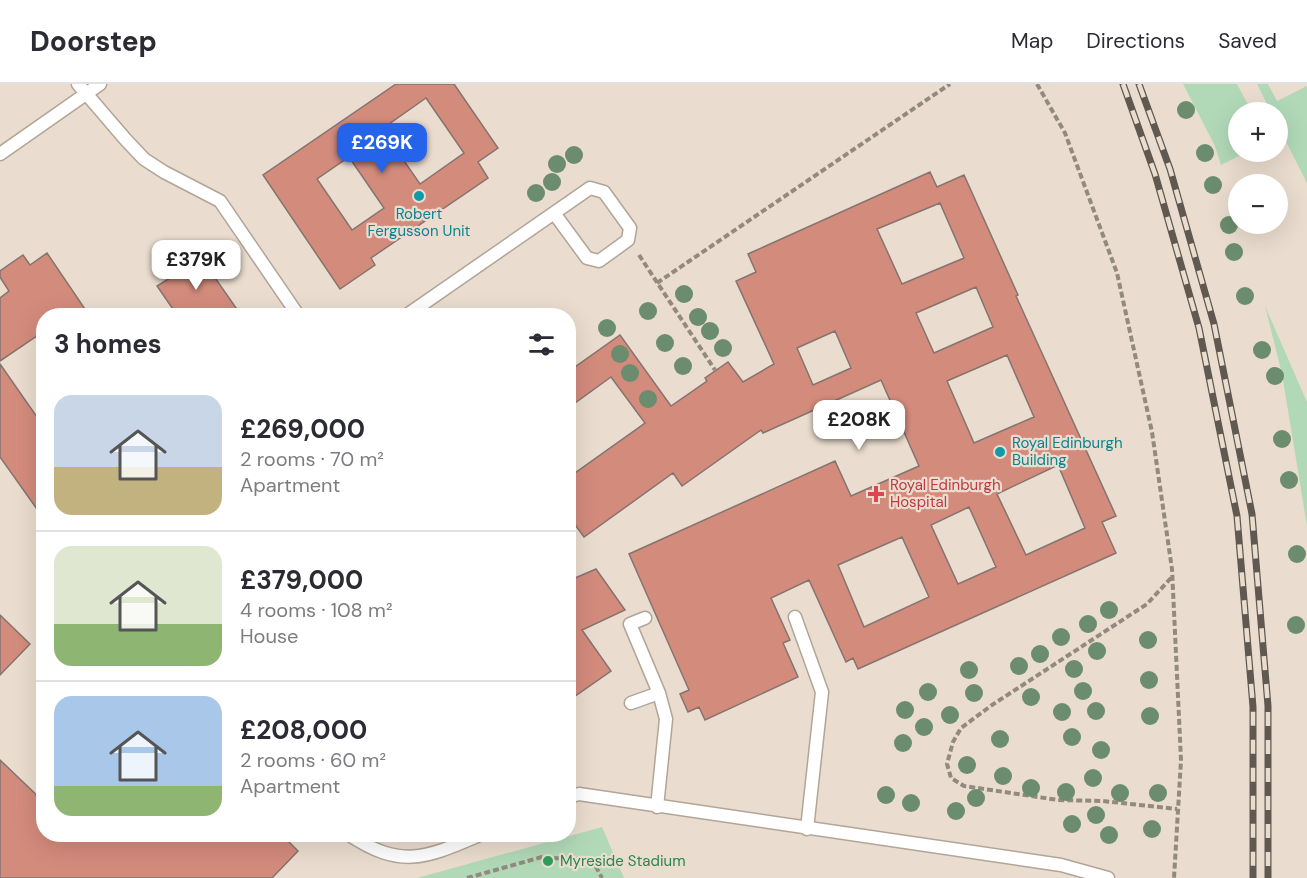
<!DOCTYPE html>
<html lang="en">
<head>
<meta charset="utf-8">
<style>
	body { margin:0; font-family:"DM Sans",sans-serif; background:#f2f2f3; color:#2b2b33; height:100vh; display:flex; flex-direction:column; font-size:22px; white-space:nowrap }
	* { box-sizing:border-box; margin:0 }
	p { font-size:20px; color:#7c7c81 }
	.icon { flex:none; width:33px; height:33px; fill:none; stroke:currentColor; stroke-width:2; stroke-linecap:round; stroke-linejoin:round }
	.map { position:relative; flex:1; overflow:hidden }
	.details { position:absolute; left:36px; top:224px; width:540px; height:534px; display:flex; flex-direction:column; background:#fff; border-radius:24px; box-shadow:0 6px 24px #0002 }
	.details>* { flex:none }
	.buttons { position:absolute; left:1228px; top:18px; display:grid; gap:12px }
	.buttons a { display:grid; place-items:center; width:60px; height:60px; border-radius:50%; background:#fff; box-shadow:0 6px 24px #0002; font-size:30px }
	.price { position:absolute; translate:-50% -51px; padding:0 14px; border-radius:12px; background:#fff; color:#222; font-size:20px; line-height:39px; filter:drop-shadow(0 2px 3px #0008) }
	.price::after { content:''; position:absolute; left:50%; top:36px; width:18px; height:14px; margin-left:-9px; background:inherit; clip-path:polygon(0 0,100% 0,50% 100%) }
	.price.active { background:#2563eb; color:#fff }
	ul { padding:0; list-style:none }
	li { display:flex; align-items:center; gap:18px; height:150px; padding:0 18px }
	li+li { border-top:2px solid #e1e1e2 }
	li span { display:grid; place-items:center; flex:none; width:168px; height:120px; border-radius:18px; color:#555 }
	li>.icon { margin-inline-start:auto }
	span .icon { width:72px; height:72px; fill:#fffc; stroke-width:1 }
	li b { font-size:26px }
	h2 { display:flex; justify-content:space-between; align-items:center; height:72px; padding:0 18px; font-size:26px }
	header { display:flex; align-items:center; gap:36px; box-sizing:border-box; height:84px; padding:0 30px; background:#fff; border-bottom:2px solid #e1e1e2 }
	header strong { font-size:28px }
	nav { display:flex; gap:33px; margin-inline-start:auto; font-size:21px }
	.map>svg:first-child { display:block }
	.green { fill:#b1d9b8 }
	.building { fill:#d38b7c; stroke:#85736f; stroke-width:1.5; fill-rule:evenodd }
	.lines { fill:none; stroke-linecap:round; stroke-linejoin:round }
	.service-casing { stroke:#b1a597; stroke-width:15 }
	.path { stroke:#92897f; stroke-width:4; stroke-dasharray:6 3; stroke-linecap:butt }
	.service { stroke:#fff; stroke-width:12 }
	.rail-casing { stroke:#5f5952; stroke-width:7 }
	.rail { stroke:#eaddcf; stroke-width:4.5; stroke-dasharray:14; stroke-linecap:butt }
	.tree { fill:#6b8c6e }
	.culture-dot { fill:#0f9aa8; stroke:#eaddcf; stroke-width:2 }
	.health-dot { fill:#e0444e; stroke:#eaddcf; stroke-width:2 }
	.leisure-dot { fill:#2e9e5b; stroke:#eaddcf; stroke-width:2 }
	.labels { text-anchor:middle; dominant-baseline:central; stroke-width:4.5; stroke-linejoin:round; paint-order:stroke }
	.culture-label { font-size:15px; fill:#0d838f; stroke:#eaddcf }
	.health-label { font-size:15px; fill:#be3a42; stroke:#eaddcf; text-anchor:start }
	.leisure-label { font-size:15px; fill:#27864d; stroke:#eaddcf; text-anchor:start }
</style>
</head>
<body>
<header>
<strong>Doorstep</strong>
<nav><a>Map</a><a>Directions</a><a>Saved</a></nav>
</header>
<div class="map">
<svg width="1307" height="794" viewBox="0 0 1307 794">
	<rect width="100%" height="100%" fill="#eaddcf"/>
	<path class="green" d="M 1183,0 L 1237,0 L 1252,28 L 1239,28 L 1239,54 L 1236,56 L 1239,68 L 1243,70 L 1221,81 L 1215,62 Z
		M 1257,0 L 1268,0 L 1277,17 L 1307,2 L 1307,99 L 1278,42 L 1278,28 L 1271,28 Z
		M 1265,222 L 1307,318 L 1307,442 L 1282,290 Z
		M 602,743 L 624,794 L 417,794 Z"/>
	<path class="building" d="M 396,0 L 454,0 L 498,64 L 478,78 L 488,94 L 371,174 L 375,181 L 340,205 L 263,91 ZM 426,14 L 464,69 L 420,100 L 382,45 ZM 349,73 L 384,124 L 352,146 L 317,95 Z
		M 930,88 L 937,103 L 964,91 L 1018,211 L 1016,212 L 1116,432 L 1102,438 L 1116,469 L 858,585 L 853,574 L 846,578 L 809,496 L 771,514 L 790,556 L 783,559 L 798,593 L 705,636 L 699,623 L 688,628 L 680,610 L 689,606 L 629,470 L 835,377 L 851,412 L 919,382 L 881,296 L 763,349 L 761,346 L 682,402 L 673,389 L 584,453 L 568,431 L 568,394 L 645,339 L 611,293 L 568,324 L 568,288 L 620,251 L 671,322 L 707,297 L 705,294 L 728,278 L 743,298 L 774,280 L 736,197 L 756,188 L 748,170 ZM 940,119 L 964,174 L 902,200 L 877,145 ZM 976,203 L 993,243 L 934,269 L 916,229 ZM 835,247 L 851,284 L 813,301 L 797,264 ZM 1007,271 L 1034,333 L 974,359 L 947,297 ZM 1058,381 L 1085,444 L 1026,471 L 997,410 ZM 969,423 L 996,483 L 958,500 L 931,441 ZM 902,453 L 929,513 L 864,543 L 838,481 Z
		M 197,168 L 241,231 L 177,231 L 157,202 L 170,194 L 167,189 Z
		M 47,169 L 89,231 L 44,231 L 44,247 L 0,277 L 0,214 L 9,207 L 0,193 L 0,187 L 23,171 L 30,181 Z
		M 0,280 L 44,343 L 44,435 L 0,373 Z
		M 596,485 L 625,526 L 582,546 L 611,587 L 568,617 L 568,497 Z
		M 0,531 L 30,560 L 0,591 Z
		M 0,676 L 44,718 L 44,750 L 281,750 L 298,767 L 272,794 L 0,794 Z"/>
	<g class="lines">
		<defs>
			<path id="service" d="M 78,0 L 126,56 L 144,75 L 164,88 L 220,117 L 298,231
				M 0,70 L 100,0
				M 590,104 L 604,108 L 630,144 L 628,156 L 599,177 L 587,174 L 554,129 Z
				M 407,231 L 554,129
				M 795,533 L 822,608 L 807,745
				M 645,534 L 630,540 L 659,609 L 666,635 L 657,723
				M 631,619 L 659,609
				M 568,713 L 579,710 L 1061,781 L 1108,794
				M 348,750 C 402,786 426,774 482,750"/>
		</defs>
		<use href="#service" class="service-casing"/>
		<path class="path" d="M 1037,0 L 1065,49 L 1117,189 L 1152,348 L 1172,485 L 1181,676 L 1174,794
			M 639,171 L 715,286
			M 657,199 L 950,0
			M 1171,494 L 1147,520 L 992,621 L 961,644 L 953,658 L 947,680 L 951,694 L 964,702 L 1058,716 L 1103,717 L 1177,725
			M 467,794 L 542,773 L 593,777 L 602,794"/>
		<use href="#service" class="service"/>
		<defs>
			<path id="rail" d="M 1123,0 L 1155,90 L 1199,244 L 1237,432 L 1253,623 L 1253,794
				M 1139,0 L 1170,85 L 1214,240 L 1252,430 L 1268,622 L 1268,794"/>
		</defs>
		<use href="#rail" class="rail-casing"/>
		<use href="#rail" class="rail"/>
	</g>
	<g class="tree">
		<circle cx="1186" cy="26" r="9"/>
		<circle cx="1205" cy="69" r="9"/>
		<circle cx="574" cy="71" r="9"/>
		<circle cx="557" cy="80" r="9"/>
		<circle cx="552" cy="98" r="9"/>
		<circle cx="1213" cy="101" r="9"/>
		<circle cx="536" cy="109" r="9"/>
		<circle cx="1229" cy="141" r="9"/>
		<circle cx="1234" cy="168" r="9"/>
		<circle cx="684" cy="210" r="9"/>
		<circle cx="1245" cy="212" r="9"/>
		<circle cx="648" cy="227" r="9"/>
		<circle cx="698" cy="233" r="9"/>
		<circle cx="607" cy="244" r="9"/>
		<circle cx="710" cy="247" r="9"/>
		<circle cx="665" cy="259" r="9"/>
		<circle cx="723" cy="264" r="9"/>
		<circle cx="1262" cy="266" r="9"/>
		<circle cx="620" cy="270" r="9"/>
		<circle cx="683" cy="282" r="9"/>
		<circle cx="630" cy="289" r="9"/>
		<circle cx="1275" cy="292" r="9"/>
		<circle cx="648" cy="315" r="9"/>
		<circle cx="1282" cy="355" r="9"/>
		<circle cx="1289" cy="396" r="9"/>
		<circle cx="1297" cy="470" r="9"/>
		<circle cx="1109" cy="526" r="9"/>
		<circle cx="1088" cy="540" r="9"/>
		<circle cx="1296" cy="541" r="9"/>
		<circle cx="1061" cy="553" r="9"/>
		<circle cx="1148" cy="556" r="9"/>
		<circle cx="1097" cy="567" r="9"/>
		<circle cx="1040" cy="570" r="9"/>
		<circle cx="1019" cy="582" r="9"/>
		<circle cx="1074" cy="585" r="9"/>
		<circle cx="969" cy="586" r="9"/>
		<circle cx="1149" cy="596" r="9"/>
		<circle cx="1083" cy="607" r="9"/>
		<circle cx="928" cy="608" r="9"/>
		<circle cx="974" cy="609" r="9"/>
		<circle cx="1031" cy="613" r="9"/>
		<circle cx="905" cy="626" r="9"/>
		<circle cx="1096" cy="627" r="9"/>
		<circle cx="1062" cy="628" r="9"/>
		<circle cx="950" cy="631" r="9"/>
		<circle cx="1150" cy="632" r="9"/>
		<circle cx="924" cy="643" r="9"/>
		<circle cx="1072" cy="653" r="9"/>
		<circle cx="1000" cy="655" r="9"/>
		<circle cx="903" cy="659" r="9"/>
		<circle cx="1101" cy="666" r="9"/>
		<circle cx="967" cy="681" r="9"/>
		<circle cx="1003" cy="692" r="9"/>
		<circle cx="1093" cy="694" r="9"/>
		<circle cx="1031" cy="704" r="9"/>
		<circle cx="1066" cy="708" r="9"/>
		<circle cx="1120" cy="709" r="9"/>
		<circle cx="1158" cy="709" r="9"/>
		<circle cx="886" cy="711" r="9"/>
		<circle cx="976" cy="714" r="9"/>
		<circle cx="911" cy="719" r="9"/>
		<circle cx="956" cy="727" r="9"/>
		<circle cx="1096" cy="731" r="9"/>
		<circle cx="1072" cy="740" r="9"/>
		<circle cx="1152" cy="745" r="9"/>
		<circle cx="1109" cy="751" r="9"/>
	</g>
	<g class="culture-dot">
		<circle cx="419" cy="112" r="6"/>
		<circle cx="1000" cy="368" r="6"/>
	</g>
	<path class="health-dot" d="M873 401h6v6h6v6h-6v6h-6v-6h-6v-6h6z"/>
	<circle class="leisure-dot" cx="548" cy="777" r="6"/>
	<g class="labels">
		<g class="culture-label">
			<text x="419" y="130">Robert<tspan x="419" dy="17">Fergusson Unit</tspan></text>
			<text x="1012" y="359" text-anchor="start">Royal Edinburgh<tspan x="1012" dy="17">Building</tspan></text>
		</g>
		<g class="health-label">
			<text x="890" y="401">Royal Edinburgh<tspan x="890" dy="17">Hospital</tspan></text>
		</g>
		<g class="leisure-label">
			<text x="560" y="777">Myreside Stadium</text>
		</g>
	</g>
</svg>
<div class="buttons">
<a>+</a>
<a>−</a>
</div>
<b class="price active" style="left:382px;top:90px">£269K</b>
<b class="price" style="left:196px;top:207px">£379K</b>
<b class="price" style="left:859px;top:367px">£208K</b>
<section class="details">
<h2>3 homes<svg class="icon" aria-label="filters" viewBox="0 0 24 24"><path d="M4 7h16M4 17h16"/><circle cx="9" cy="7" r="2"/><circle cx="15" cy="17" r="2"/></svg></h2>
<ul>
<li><span style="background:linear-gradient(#c9d6e8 60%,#c2b280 0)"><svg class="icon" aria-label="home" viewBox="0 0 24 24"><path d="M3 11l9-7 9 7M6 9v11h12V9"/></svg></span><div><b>£269,000</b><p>2 rooms · 70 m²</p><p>Apartment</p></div></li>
<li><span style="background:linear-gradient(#dfe7d0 65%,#8fb573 0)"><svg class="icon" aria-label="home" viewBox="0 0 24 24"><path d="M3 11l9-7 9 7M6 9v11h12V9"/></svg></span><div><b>£379,000</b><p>4 rooms · 108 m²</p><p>House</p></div></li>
<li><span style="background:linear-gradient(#a9c7e8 75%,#8fb573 0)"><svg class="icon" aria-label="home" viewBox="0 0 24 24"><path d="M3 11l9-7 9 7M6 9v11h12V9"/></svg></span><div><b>£208,000</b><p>2 rooms · 60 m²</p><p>Apartment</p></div></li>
</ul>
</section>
</div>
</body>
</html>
